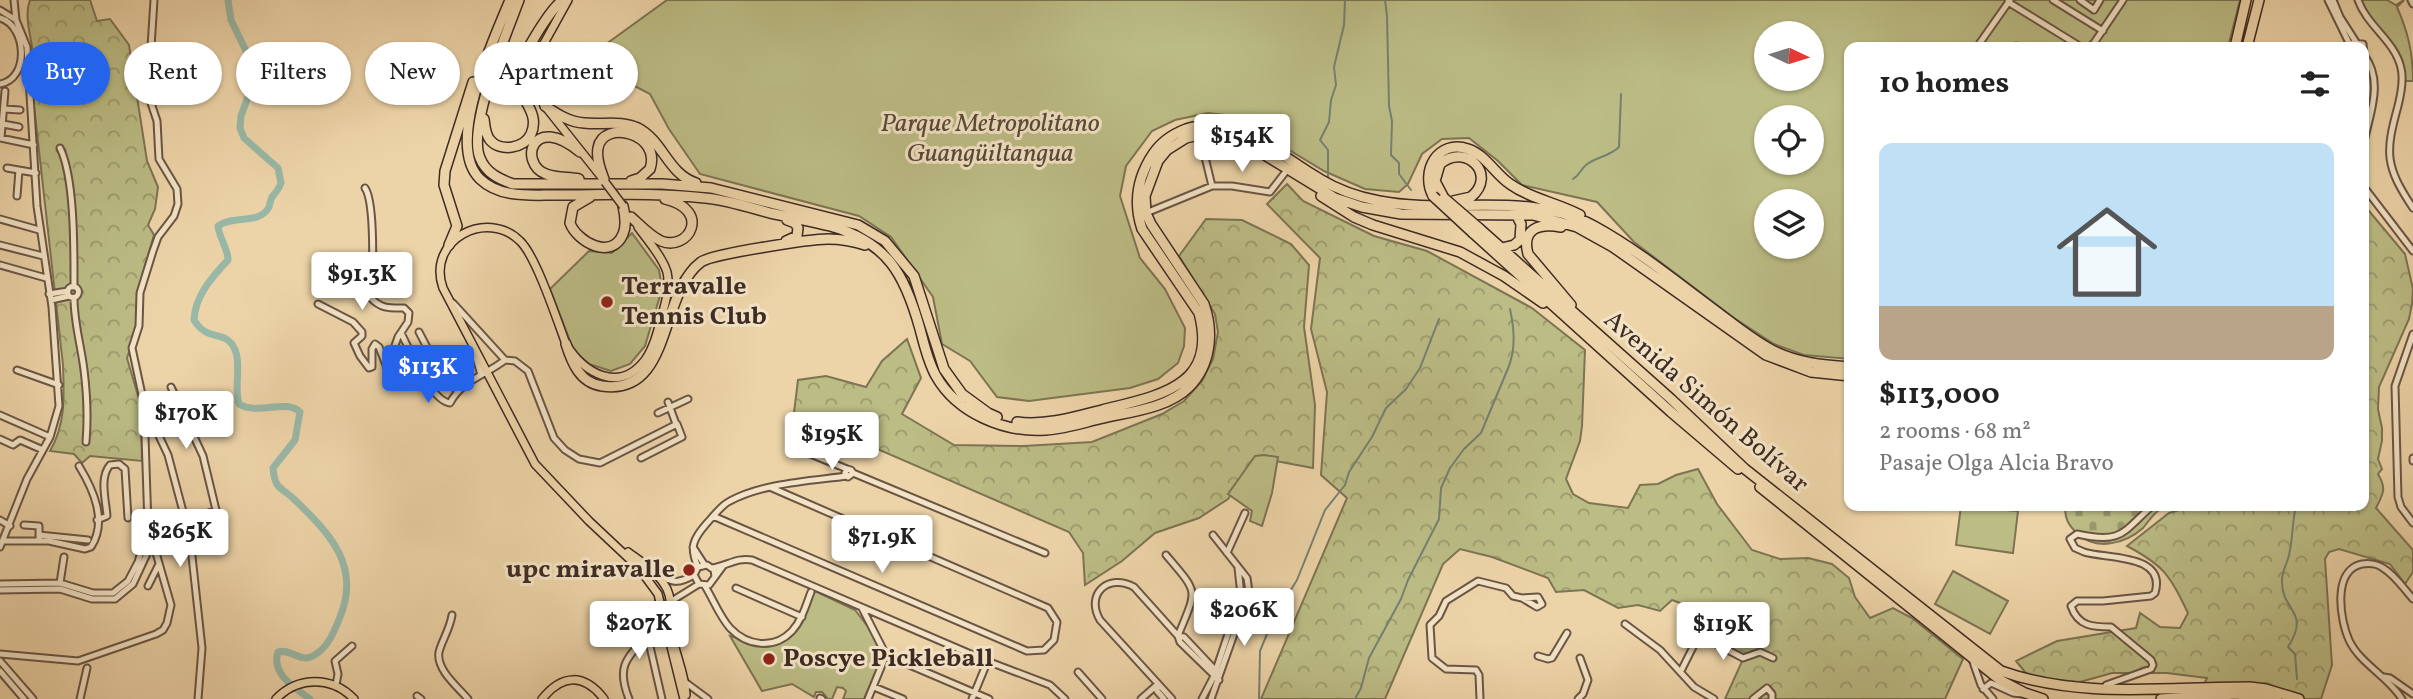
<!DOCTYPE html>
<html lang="en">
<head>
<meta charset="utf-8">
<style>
	body { margin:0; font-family:Vollkorn,serif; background:#f2f2f2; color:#222; height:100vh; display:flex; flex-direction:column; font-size:26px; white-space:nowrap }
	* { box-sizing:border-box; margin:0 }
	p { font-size:23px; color:#767676 }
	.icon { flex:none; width:38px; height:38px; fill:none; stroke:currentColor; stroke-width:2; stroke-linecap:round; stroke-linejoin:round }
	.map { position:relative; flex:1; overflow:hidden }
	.side { position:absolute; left:1844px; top:42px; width:525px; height:469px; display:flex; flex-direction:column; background:#fff; border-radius:14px; box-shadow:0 2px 5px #0004 }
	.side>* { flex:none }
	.top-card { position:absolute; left:21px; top:42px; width:665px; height:63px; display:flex; gap:14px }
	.needle { width:46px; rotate:94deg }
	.controls { position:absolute; left:1754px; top:21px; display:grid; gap:14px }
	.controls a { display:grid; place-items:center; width:70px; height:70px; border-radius:50%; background:#fff; box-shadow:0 2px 5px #0004; font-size:35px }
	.price { position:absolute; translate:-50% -60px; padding:0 16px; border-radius:7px; background:#fff; color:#222; font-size:23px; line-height:46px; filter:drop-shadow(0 2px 4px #0008) }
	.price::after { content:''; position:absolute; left:50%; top:42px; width:21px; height:16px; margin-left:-10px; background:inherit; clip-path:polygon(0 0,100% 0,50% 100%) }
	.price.current { background:#2563eb; color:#fff }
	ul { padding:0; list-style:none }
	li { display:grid; align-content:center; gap:14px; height:371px; padding:0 35px }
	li+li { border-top:2px solid #e0e0e0 }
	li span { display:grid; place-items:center; height:217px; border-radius:14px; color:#555 }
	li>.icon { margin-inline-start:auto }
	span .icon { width:126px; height:126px; fill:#fffc; stroke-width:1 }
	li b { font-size:30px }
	h2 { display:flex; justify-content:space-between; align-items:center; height:84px; padding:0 35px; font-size:30px }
	.tag { padding:0 24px; border-radius:32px; background:#fff; box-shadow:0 2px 5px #0004; font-size:24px; line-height:63px }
	.tag.current { background:#2563eb; color:#fff }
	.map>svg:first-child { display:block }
	.forest { fill:url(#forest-crowns); stroke:#7d7454; stroke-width:2 }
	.cemetery { fill:url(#cemetery-stones); stroke:#7d7454; stroke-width:2 }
	.green { fill:#bcbc85; stroke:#7d7454; stroke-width:2; fill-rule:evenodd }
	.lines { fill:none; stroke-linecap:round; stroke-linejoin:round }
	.stream { stroke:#758073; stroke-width:2 }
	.river { stroke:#99b8a7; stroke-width:7 }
	.minor-casing { stroke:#6a5545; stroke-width:9 }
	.major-casing { stroke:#3e2b24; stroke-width:10 }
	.highway-casing { stroke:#3e2b24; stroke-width:12 }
	.minor { stroke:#f3e3c6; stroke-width:5 }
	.major { stroke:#edd4a8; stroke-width:7 }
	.highway { stroke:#edd4a8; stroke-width:9 }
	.major-bridge-casing { stroke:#3e2b24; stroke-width:10; stroke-linecap:butt }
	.highway-bridge-casing { stroke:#3e2b24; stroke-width:12; stroke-linecap:butt }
	.major-bridge { stroke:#edd4a8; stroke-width:7 }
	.highway-bridge { stroke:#edd4a8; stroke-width:9 }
	.poi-dot { fill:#8f2418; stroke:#f3e3c6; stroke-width:2.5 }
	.labels { text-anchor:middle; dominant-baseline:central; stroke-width:6; stroke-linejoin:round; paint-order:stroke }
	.park-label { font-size:26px; font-style:italic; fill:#574837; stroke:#f3e3c6 }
	.poi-label { font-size:26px; font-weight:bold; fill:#3e2b24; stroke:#f3e3c6; text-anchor:start }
	.street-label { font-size:26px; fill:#3e2b24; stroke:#f3e3c6 }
</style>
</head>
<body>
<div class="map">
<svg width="2413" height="699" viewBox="0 0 2413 699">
	<defs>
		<pattern id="forest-crowns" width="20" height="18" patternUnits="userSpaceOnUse" patternTransform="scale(1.75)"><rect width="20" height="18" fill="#bcbc85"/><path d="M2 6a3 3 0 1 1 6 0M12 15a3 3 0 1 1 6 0" fill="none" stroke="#9a996d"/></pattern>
		<pattern id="cemetery-stones" width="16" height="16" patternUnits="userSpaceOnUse" patternTransform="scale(1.75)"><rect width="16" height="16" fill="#bcbc85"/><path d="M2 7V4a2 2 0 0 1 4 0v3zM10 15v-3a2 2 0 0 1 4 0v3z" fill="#9a996d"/></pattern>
	</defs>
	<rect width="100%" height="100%" fill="#edd4a8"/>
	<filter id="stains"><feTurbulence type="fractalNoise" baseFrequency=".00286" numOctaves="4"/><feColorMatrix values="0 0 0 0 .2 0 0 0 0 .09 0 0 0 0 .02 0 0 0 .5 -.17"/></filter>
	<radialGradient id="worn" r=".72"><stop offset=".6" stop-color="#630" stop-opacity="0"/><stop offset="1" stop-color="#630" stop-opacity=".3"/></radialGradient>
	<path class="forest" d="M 30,0 L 90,0 L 97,21 L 110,19 L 129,45 L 147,161 L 158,187 L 155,209 L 148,225 L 154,235 L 144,270 L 137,328 L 127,358 L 141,406 L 142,461 L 90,456 L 82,463 L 74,454 L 50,451 C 66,424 64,396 63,365 L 32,88 C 32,78 33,68 33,58 C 33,40 23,18 30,0 Z
		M 1287,184 L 1303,201 L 1374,236 L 1427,251 L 1532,308 L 1585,350 L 1582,426 L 1580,441 L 1566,479 L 1573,494 L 1589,503 L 1628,508 L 1640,485 L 1658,484 L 1676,475 L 1698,469 L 1717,504 L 1752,550 L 1780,559 L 1808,558 L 1832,564 L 1849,578 L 1855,597 L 1870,618 L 1893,608 L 1912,618 L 1963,659 L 1945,699 L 1725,699 L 1744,657 L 1693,627 L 1688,606 L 1672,600 L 1660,611 L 1638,605 L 1618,608 L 1584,590 L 1556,592 L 1548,578 L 1492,557 L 1460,549 L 1443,564 L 1385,699 L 1261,699 L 1347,498 L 1321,475 L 1327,392 L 1311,329 L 1320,258 L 1267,204 Z
		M 2364,205 L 2405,254 L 2413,289 L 2412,304 L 2409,319 L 2379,387 L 2378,409 L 2382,428 L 2382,441 L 2378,459 L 2382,469 L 2378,474 C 2387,489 2383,494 2376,508 L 2413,550 L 2413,572 L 2405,584 L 2390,564 L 2339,549 L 2329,552 L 2325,559 L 2332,665 L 2321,699 L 2197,699 L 2207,678 L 2167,673 L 2112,673 L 2080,682 L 2030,678 L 2016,661 L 2057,641 L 2136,628 L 2140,613 L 2160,627 L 2180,628 L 2188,613 C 2170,576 2165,566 2127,546 L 2169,513 L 2193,506 L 2364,506 Z
		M 1206,219 L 1242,220 L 1291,244 L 1309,265 L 1304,327 L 1315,405 L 1313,468 L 1259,458 L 1228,499 L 1199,518 L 1155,533 L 1122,561 L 1085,585 L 1083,553 L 1069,532 L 794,413 L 798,380 L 826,376 L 866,387 L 882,361 L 907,339 L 921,378 L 902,414 L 954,445 L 1024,446 L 1092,442 L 1162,414 L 1184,401 L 1202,381 L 1213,359 L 1218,332 L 1215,314 L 1179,256 Z"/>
	<path class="cemetery" d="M 2065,506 L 2179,506 C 2174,506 2166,506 2162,508 C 2155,511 2148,522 2143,528 C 2125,544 2096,551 2078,534 C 2068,525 2065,519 2065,506 Z"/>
	<path class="green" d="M 667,0 L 2240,0 L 2228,47 L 1850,47 L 1850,359 L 1804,355 L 1774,344 L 1734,318 L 1634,242 L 1597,202 L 1522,185 L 1498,161 L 1469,138 L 1442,139 L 1422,154 L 1408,184 L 1399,192 L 1365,189 L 1324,171 L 1233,116 L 1208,113 L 1175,120 L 1152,131 L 1126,166 L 1120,196 L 1140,258 L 1165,289 L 1185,328 L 1184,346 L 1178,363 L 1158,379 L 1130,388 L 1029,401 L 997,397 L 970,361 L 942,344 L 933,297 L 891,237 L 859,216 L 700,174 L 669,129 L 650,94 L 629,83 L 611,84 L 600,76 L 602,47 ZM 1766,33 L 1811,33 L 1811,79 L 1766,79 ZM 1766,117 L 1811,117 L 1811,163 L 1766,163 ZM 1766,201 L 1811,201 L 1811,247 L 1766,247 Z
		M 2359,0 L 2387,0 L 2396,5 L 2404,0 L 2397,7 C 2408,32 2413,53 2413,81 L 2405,81 L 2396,54 L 2367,18 Z
		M 632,233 L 659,270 L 662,289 L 645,346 L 630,364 L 611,371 L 589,364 L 574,351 L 550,289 L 589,251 L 612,253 Z
		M 1264,455 L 1278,457 L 1272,493 L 1262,526 L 1250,521 L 1252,511 L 1228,494 L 1255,456 Z
		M 1961,506 L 2018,511 L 2013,553 L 1956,545 Z
		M 1953,571 L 2008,601 L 1990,634 L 1935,604 Z
		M 813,590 L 855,610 L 872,632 L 880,647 L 880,663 L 864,699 L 843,699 L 846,691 L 843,688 L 837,687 L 832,699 L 828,699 L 822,692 L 816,692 L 814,697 L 792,684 L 762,691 L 730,636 C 740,638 752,644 762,644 C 791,642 804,613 813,590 Z"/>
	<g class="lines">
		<path class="stream" d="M 1385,0 L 1387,16 L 1389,106 L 1392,121 L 1391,155 L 1399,163 L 1399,174 L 1411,190
			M 1328,178 L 1328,150 L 1320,140 L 1329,122 L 1331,100 L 1336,85 L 1334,67 L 1344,25 L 1345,0
			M 1573,179 C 1580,175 1580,170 1586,165 C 1595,157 1609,157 1619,147 L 1621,94
			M 2364,291 L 2364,299
			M 2296,506 C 2292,522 2293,539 2289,555 C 2287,564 2281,573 2282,582 C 2282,612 2311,611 2288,647 L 2295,654 L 2297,679
			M 1259,699 L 1260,651 L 1274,617 L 1297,580 L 1325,510 L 1345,485 L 1349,472 L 1372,437 L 1386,408 L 1406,389 L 1420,368 L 1439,319
			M 1355,699 L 1361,688 L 1369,658 L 1401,599 L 1408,580 L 1439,519 L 1441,488 L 1450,468 L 1464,449 L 1481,433 L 1509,366 C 1516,347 1514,328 1510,309"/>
		<path class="river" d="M 228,0 L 231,20 L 247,53 L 250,66 L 249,94 L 241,116 L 240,128 L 244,138 L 278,168 L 281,183 C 279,189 276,192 272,197 C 270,200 270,204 269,207 C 260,225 232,215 218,226 C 219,238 228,248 228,260 C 212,277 195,296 194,320 C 207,341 221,331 231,343 C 244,358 233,386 239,404 C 259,416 286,398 300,412 L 295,440 L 273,468 C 275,491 281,486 296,501 C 330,534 361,566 340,617 C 334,632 328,648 313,656 C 300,663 290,648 278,652 C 271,674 294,687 310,699"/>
		<defs>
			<path id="minor" d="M 154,0 L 148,94 L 157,121 L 159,159 L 177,189 L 178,204 L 174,216 L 158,237 L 153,251 L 140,293 L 139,326 L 132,348 L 144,404 L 168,455 L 190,538 L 202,648 L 198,699
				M 2053,0 L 2103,31
				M 2080,0 L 2094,10 L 2100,0
				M 2328,0 L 2350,45
				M 2333,0 L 2340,17 L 2356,42
				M 2358,0 C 2367,26 2395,41 2401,68 C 2404,80 2401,94 2398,106 C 2385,153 2385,166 2413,208
				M 2411,0 L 2413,4
				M 2008,2 L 2081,47
				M 0,10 L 16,20
				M 0,18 C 27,26 30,79 0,84
				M 2353,43 L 2363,44 L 2364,54
				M 1977,47 L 2010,0
				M 2015,47 L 2016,46
				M 2089,47 L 2094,43 L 2123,0
				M 2364,55 C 2384,81 2370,113 2364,142
				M 4,109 L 20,110
				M 3,124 L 19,127
				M 0,138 L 34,145
				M 1,138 L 5,91
				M 60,148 C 75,178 74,252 74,287
				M 1204,153 L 1212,186
				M 7,168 L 36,173
				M 2364,187 L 2413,251
				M 17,196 L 19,170
				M 1146,213 L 1212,186 L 1232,186 L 1270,192 L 1287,170
				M 0,219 L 39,230
				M 0,245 L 43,256
				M 0,265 L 46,278
				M67.5 292a5.5 5.5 0 1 1 11 0a5.5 5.5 0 1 1-11 0Z
				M 49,294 L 68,291
				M 74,298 C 74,323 81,345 84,370 C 87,394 88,418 86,442
				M 51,300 L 69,296
				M 453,303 L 505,360
				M 318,304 L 353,322 L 362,332 L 362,336 L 354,343 L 360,356 L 369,368 L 372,367 L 372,349 L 375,344 L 379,347 L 387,368 L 398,337 L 408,322 L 409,313 L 404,308 C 390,308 381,309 371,298 C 369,290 372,284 372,276 C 373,258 374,201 365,188
				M 419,332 L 435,363 L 457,391
				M 401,333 C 410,350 431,401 450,403 C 462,380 486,375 505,360
				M 2413,334 L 2395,386 L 2398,497 L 2401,507 L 2413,523
				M 474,351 L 481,375
				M 505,360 L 515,361 L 528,371 L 554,438 L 565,450 L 579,459 L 600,463 L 677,424 L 682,437 L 641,458
				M 17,370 L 59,385
				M 171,387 L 203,456 L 216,510 L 187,522
				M 668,402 L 676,424
				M 658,413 L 688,399
				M 0,415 L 50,437
				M 0,439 L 13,445 L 20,440 L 43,450
				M 791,446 L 847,469
				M 2413,458 L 2413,461
				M 853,473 L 848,477 L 845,473 L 847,469 L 851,470 L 853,473 L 1045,553
				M 713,516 L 1027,651 L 1044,650 L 1054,640 L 1057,622 L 1048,608 L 772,488
				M 0,520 L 10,526
				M 97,520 L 107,516 C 106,500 99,478 110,465 L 119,464 L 125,469 L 128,518
				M 24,525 L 39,526 L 39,538
				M 39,535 L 88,540
				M 3,541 L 49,541 L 85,549 L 91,547 C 108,521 93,489 79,466
				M 0,547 L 27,479 L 50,437 L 59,406 L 52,307 L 37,206 L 27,47 L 16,20 L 14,0
				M 693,547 L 704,564
				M 1227,553 L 1245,513
				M 1166,555 C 1200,595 1197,588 1178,636
				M 698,567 C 689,547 693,539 707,523 C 714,516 721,505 730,501 C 764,483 810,481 847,476
				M 712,568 C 727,566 737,557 752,560 L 987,661 L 1050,685 L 1065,699
				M 659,575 C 673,584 680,583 694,575
				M 715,577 L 714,570 L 707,565 L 698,567 L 694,575 L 699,584 L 709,585 L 723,566
				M 60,583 L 64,557
				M 0,584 L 60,583 L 93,593 L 113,593 L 128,581 L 138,562 L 148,529
				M 148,586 L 159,564
				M 705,586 C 713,599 720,617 730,628 C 747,646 774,650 792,631 C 802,620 806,605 811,592
				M 736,588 L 802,617
				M 0,590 L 60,589 L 92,599 L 115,599 L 133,584 L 152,543
				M 659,601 L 647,622 L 646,629 L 662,699
				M 670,602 L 699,584
				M 862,608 L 886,655 L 868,699
				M 452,615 C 450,629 442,640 439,652 C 436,670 458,687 468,699
				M 647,622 L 659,627 L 668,625
				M 1625,624 L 1660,650 L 1694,687 L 1714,699
				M 1178,636 L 1184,637 L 1216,671
				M 0,654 L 78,661 L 156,634 L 163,630 L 167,623 L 171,605 L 148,525 L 144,407
				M 886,655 L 989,699
				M 1538,656 L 1548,659 L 1552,658 L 1567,633
				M 1972,659 L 1981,685 L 1993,699
				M 0,661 L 33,699
				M 0,671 L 24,699
				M 1681,671 L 1699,635 L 1743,658 L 1760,652 L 1773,658
				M 1078,672 L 1102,699
				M 2384,677 L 2390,678 L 2413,694
				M 685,682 L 708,699
				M 336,685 L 338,674 L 335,661 L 352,646
				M 1157,685 L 1157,691 L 1164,699
				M 2106,685 L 2151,669 L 2153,665 L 2151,660 L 2111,627 C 2094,627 2078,627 2071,606 L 2077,601 L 2103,601 L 2151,596 L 2155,593 C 2167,553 2105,559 2084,552 L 2075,548 L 2070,539 L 2077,534 C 2122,544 2122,533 2152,506
				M 874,687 L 903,699
				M 1983,689 L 1991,683 L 2013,693 L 2022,694
				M 417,696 L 421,699
				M 820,698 L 822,699
				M 80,699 L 87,668
				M 629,699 C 617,669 624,659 647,637
				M 972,699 L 986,665
				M 1141,699 L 1157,685
				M 1172,699 L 1100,620 C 1085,594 1108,573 1134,587 L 1178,636 L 1180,642 L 1219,680
				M 1202,699 L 1214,676 L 1241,595 L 1238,568
				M 1211,699 L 1249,592 L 1247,578 L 1213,535
				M 1480,699 L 1479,675 L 1476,670 L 1446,669 L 1432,658 L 1430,625 L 1439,616 L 1446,601 L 1478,581 L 1506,588 L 1513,596 L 1522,598 L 1537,607 L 1542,604 L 1538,597 L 1522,598
				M 1578,699 L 1583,694 L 1588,680 L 1580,658
				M 1753,699 L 1767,688 L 1772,694 L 1772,699
				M 2402,699 C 2388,676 2360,664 2349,640 C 2340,620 2332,570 2362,564 C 2369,563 2378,564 2383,568 C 2395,575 2404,589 2413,599"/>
			<path id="major" d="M 568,0 L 532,65 L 531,79 L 532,87 L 545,106 L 603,179
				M 638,227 C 648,241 662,256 667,272 C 670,286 666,301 662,315 C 658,330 654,347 645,360 C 619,394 584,373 566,344 C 557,320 536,256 520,241 C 487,208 426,240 443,288 L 535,464 L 589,521 L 638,567 L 658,594 L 684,699
				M 628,552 C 643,563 658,572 667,589 C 672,600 670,609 670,621 C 671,646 685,670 686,695
				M 276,699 C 298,676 332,676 354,699
				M 542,699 C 562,674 584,673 604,699"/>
			<path id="highway" d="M 510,0 C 494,39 444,144 480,179 C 500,198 529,195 554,195 C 604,195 655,192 705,198 C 727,200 748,207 770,213 C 790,217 810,221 830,226 C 888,242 905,275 920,329 C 924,344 928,362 936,376 C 957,413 1004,433 1046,430 C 1062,429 1079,424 1095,420 C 1125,412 1166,410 1189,387 C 1211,365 1214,332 1204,304 L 1151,224 L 1146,213 L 1145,196 L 1158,161 L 1167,150 L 1186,138 L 1211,132 L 1225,135 L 1242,141 L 1335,198 L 1362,207 L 1401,214 L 1533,215 L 1577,227 L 1613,247 L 1766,355 L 1811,372 L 1850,376
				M 519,0 C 507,32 467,127 480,158 C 486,173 499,179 513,184 L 662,184 L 711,188 L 858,225 L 885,241 L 914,276 L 944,369 L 962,394 L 988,413 L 997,417
				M 2235,47 L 2246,0
				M 2247,47 L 2259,0
				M 545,106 C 557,114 569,122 584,123 C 603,125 621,120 638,128 C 663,141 668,174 696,183
				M 484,119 C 485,126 485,134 490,140 C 500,152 524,149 531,134 C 541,112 518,98 517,78 C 517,62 550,9 563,0
				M 579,179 C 569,177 556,178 546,174 C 518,163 532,112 580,152
				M 605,182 C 601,171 596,159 598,148 C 603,119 662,133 650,169 L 640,178 L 631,181
				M 1321,196 L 1354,217 L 1373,225 L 1460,252 L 1504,276 L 1543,303
				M 1433,196 C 1420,171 1438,139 1468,149 C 1486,155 1495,174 1510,184 C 1531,199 1558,203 1580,215
				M 590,197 L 573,207 L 570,223 C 577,242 612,261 623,234 C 627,225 625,215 623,206
				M 1444,198 L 1435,181 L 1440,164 C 1466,142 1498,175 1471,197 L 1453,201
				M 631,217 C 640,225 650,236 661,241 C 689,252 712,210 665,199
				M 1561,227 C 1540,223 1521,228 1528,254 L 1571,305
				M 1480,229 L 1671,399 L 1745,469 L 2001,671 C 2080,699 2163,687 2250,687 L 2266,689 L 2299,699
				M 1473,233 L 1671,412 L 1738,469
				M 786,241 L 797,236 L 798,228 L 795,223 L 787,220
				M 449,245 L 457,226 L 444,185 L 445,171 L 473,82
				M 1502,248 L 1514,245 L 1520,240 L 1521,224 L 1516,214
				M 566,344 C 572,363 580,383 602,386 C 673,396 658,294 701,262 C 712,254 811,239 828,239 C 840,239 853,241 865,245
				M 1017,422 C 1045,426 1075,417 1102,410 C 1156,396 1219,388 1199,313 L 1142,229 C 1133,202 1137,178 1153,154 C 1161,142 1173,134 1186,129 C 1237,112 1279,156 1320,179 C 1338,190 1359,197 1379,201 C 1449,215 1529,190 1594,226 C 1636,249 1673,279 1712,308 C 1731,322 1751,339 1772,350 C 1797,363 1823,365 1850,367
				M 1760,487 L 2000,680 L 2025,693 L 2043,699
				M 2161,699 L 2236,694 L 2277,699"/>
		</defs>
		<use href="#minor" class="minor-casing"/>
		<use href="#major" class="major-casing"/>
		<use href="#highway" class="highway-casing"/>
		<use href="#minor" class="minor"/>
		<use href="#major" class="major"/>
		<use href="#highway" class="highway"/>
		<defs>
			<path id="major-bridge" d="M 605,182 L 623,206"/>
			<path id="highway-bridge" d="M 1433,196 L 1473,233
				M 1444,198 L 1480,229"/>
		</defs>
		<use href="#major-bridge" class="major-bridge-casing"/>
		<use href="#highway-bridge" class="highway-bridge-casing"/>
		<use href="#major-bridge" class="major-bridge"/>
		<use href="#highway-bridge" class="highway-bridge"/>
	</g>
	<g class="poi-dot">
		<circle cx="607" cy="302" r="7"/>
		<circle cx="689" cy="570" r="7"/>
		<circle cx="769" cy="659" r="7"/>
	</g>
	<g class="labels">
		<g class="park-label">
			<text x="990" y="124">Parque Metropolitano<tspan x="990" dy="30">Guangüiltangua</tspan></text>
		</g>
		<g class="poi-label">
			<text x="621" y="287">Terravalle<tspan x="621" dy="30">Tennis Club</tspan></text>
			<text x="675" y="570" text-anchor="end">upc miravalle</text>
			<text x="783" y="659">Poscye Pickleball</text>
		</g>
		<g class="street-label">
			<text transform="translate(1706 402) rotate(41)">Avenida Simón Bolívar</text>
		</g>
	</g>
	<rect width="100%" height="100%" filter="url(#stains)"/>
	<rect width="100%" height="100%" fill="url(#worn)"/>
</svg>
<div class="controls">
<a><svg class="needle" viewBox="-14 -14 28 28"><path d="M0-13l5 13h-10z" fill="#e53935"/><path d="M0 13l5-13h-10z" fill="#767676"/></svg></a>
<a><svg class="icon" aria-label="locate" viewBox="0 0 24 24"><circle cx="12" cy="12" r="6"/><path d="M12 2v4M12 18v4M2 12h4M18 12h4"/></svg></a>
<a><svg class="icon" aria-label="layers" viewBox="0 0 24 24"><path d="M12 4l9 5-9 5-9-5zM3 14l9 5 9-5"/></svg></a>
</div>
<b class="price" style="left:1242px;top:174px">$154K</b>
<b class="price" style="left:362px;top:312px">$91.3K</b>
<b class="price current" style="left:428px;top:405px">$113K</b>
<b class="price" style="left:186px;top:451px">$170K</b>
<b class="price" style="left:832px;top:472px">$195K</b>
<b class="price" style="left:180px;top:569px">$265K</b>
<b class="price" style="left:882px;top:575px">$71.9K</b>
<b class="price" style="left:1244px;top:648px">$206K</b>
<b class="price" style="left:639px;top:661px">$207K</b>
<b class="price" style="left:1723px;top:662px">$119K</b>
<div class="top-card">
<a class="tag current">Buy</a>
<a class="tag">Rent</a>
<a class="tag">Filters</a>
<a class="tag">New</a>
<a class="tag">Apartment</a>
</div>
<section class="side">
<h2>10 homes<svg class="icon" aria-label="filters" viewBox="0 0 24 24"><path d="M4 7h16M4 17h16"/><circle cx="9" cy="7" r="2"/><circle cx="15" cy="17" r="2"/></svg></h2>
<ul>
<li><span style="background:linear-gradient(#bfe0f5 75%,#b9a48a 0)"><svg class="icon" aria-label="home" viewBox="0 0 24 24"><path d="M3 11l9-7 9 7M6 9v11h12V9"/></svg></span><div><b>$113,000</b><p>2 rooms · 68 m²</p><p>Pasaje Olga Alcia Bravo</p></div></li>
</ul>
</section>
</div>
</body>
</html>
